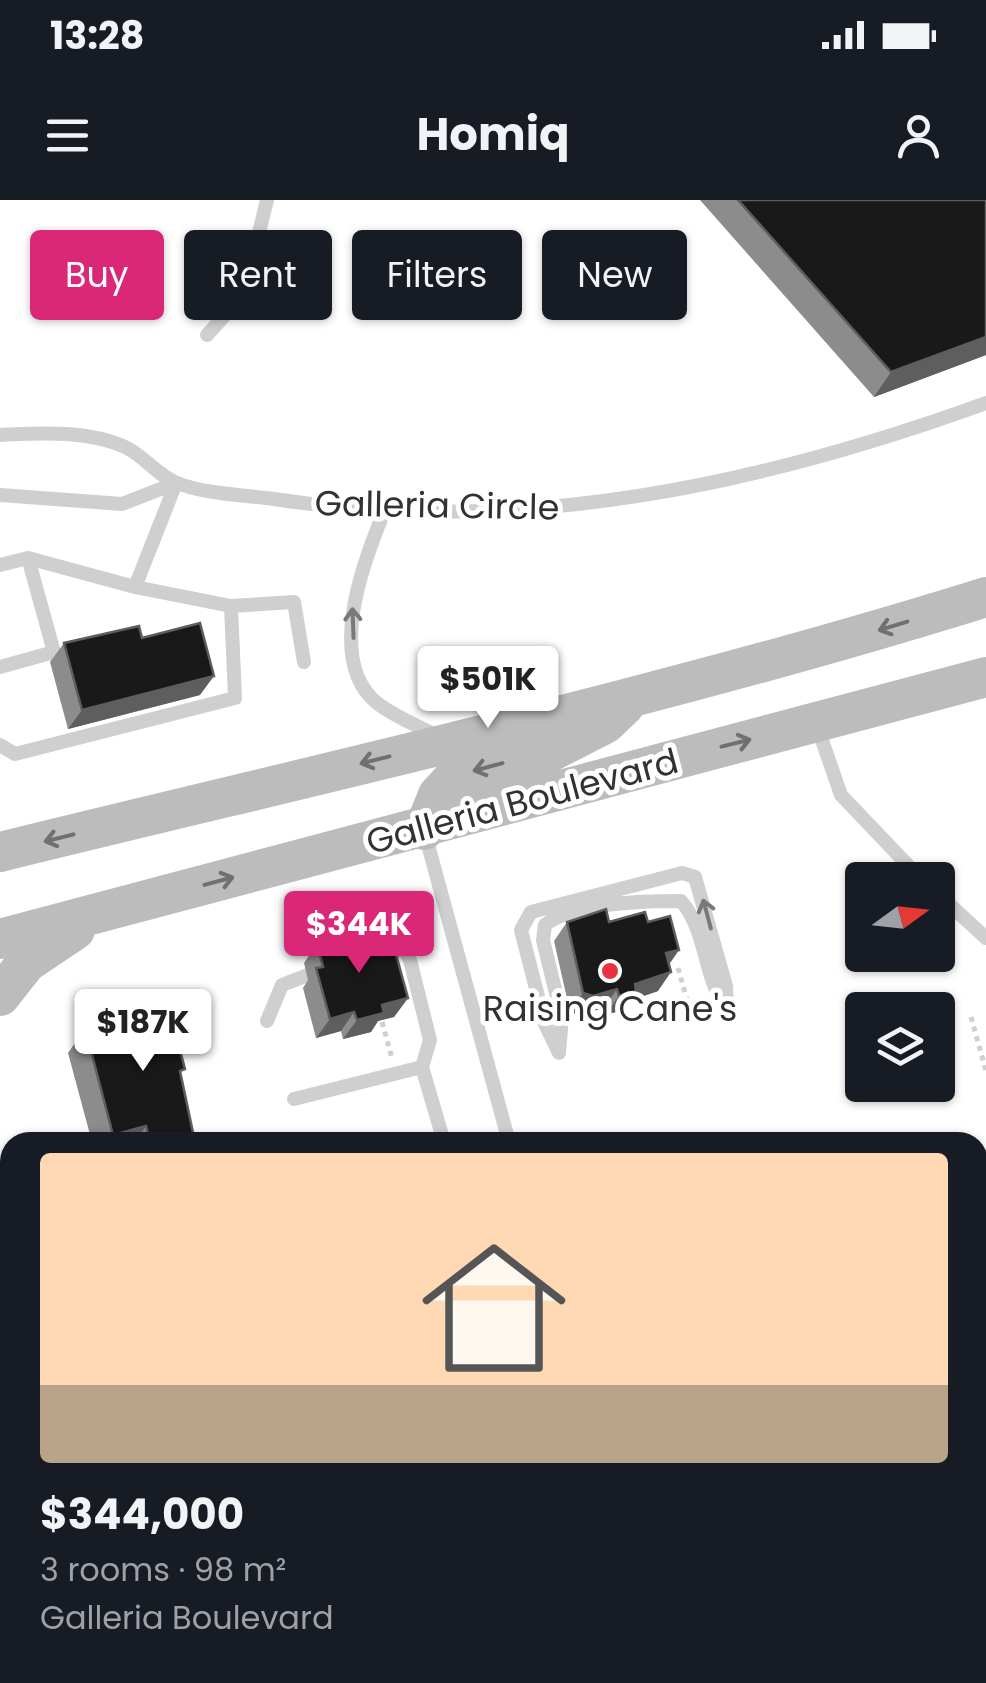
<!DOCTYPE html>
<html lang="en">
<head>
<meta charset="utf-8">
<style>
	body { margin:0; font-family:Poppins,sans-serif; background:#242831; color:#f1f3f6; height:100vh; display:flex; flex-direction:column; font-size:38px; white-space:nowrap }
	* { box-sizing:border-box; margin:0 }
	p { font-size:32px; color:#9ea1a6 }
	.icon { flex:none; width:55px; height:55px; fill:none; stroke:currentColor; stroke-width:2; stroke-linecap:round; stroke-linejoin:round }
	.map { position:relative; flex:1; overflow:hidden }
	.details { position:absolute; left:0px; top:932px; width:988px; height:552px; display:flex; flex-direction:column; background:#171b24; border-radius:30px 30px 0 0; box-shadow:0 2px 8px #0004 }
	.details>* { flex:none }
	.banner { position:absolute; left:30px; top:30px; width:928px; height:90px; display:flex; gap:20px }
	.needle { width:65px; rotate:75deg }
	.controls { position:absolute; left:845px; top:662px; display:grid; gap:20px }
	.controls a { display:grid; place-items:center; width:110px; height:110px; border-radius:10px; background:#171b24; box-shadow:0 2px 8px #0004; font-size:50px }
	.price { position:absolute; translate:-50% -85px; padding:0 22px; border-radius:10px; background:#fff; color:#222; font-size:32px; line-height:65px; filter:drop-shadow(0 2px 5px #0008) }
	.price::after { content:''; position:absolute; left:50%; top:60px; width:30px; height:22px; margin-left:-15px; background:inherit; clip-path:polygon(0 0,100% 0,50% 100%) }
	.price.selected { background:#db2777; color:#fff }
	ul { padding:0; list-style:none }
	li { display:grid; align-content:center; gap:20px; height:530px; padding:0 40px }
	li span { display:grid; place-items:center; height:310px; border-radius:10px; color:#555 }
	li>.icon { margin-inline-start:auto }
	span .icon { width:180px; height:180px; fill:#fffc; stroke-width:1 }
	li b { font-size:42px }
	.chip { padding:0 35px; border-radius:10px; background:#171b24; box-shadow:0 2px 8px #0004; font-size:35px; line-height:90px }
	.chip.selected { background:#db2777; color:#fff }
	.status { display:flex; justify-content:space-between; align-items:center; height:70px; padding:0 50px; background:#171b24; direction:ltr }
	.status svg { height:28px; fill:currentColor }
	header { display:flex; justify-content:space-between; align-items:center; height:130px; padding:0 40px; background:#171b24; font-size:45px; font-weight:700 }
	.map>svg:first-child { display:block }
	.lines { fill:none; stroke-linecap:round; stroke-linejoin:round }
	.path { stroke:#cfcfcf; stroke-width:5; stroke-dasharray:5 5; stroke-linecap:butt }
	.service { stroke:#cfcfcf; stroke-width:14 }
	.tertiary { stroke:#cfcfcf; stroke-width:35 }
	.secondary { stroke:#bcbcbc; stroke-width:40 }
	.wall { fill:#8c8c8c }
	.shaded-wall { fill:#5e5e5e }
	.building { fill:#191919; stroke:#5e5e5e; stroke-width:2.5 }
	.oneway { stroke:#797979 }
	.oneway2 { stroke:#707070 }
	.poi-dot { fill:#ea323f; stroke:#fff; stroke-width:4 }
	.labels { text-anchor:middle; dominant-baseline:central; stroke-width:10; stroke-linejoin:round; paint-order:stroke }
	.street-label { font-size:35px; fill:#323232; stroke:#fff }
	.poi-label { font-size:35px; fill:#323232; stroke:#fff }
</style>
</head>
<body>
<div class="status"><b>13:28</b><svg viewBox="0 0 49 12"><path d="M0 12V9h3v3zM5 12V6h3v6zM10 12V3h3v9zM15 12V0h3v12zM26 1h20v11H26zM47 4h2v5h-2z"/></svg></div>
<header><svg class="icon" aria-label="menu" viewBox="0 0 24 24"><path d="M4 6h16M4 12h16M4 18h16"/></svg>Homiq<svg class="icon" aria-label="person" viewBox="0 0 24 24"><circle cx="12" cy="8" r="4"/><path d="M4 21q1-7 8-7t8 7"/></svg></header>
<div class="map">
<svg width="986" height="1483" viewBox="0 0 986 1483">
	<rect width="100%" height="100%" fill="#fff"/>
	<g class="lines">
		<path class="path" d="M 678,768 L 692,818
			M 971,817 L 986,871
			M 382,822 L 392,858
			M 173,845 L 202,837"/>
		<path class="service" d="M 207,135 L 244,94 L 267,0
			M 0,235 C 40,233 90,230 127,248 C 145,257 158,276 177,283 C 205,294 244,295 274,299 C 517,337 757,286 986,203
			M 0,295 L 122,304 L 176,283
			M 384,312 C 364,360 325,461 377,503 C 395,517 419,526 439,537
			M 0,365 L 28,358 L 135,387
			M 231,406 L 294,402 L 304,462
			M 0,467 L 54,452 L 28,358
			M 816,523 L 841,595 L 922,680
			M 0,545 L 15,554 L 235,498 L 231,406 L 135,387 L 176,283
			M 424,630 L 509,942
			M 938,694 L 986,738
			M 378,755 L 404,750 L 410,760 L 430,840 L 422,867
			M 267,821 L 282,785 L 323,769
			M 559,851 L 562,818 L 543,740 L 545,725 C 573,702 646,701 681,701 C 707,731 703,776 726,808
			M 559,853 L 545,824 L 521,730 L 531,712 L 682,673 L 695,677 L 726,786 L 727,809
			M 294,899 L 422,867 L 444,942
			M 978,1277 L 986,1275
			M 0,1377 L 10,1380
			M 0,1434 L 10,1437
			M 652,1475 L 654,1483"/>
		<path class="tertiary" d="M 0,1032 L 10,1104
			M 0,1279 L 10,1220"/>
		<path class="secondary" d="M 424,630 L 438,595 L 452,580 L 550,552 L 605,524 L 625,505
			M 0,652 C 329,571 662,498 986,397
			M 0,739 L 986,477
			M 0,796 L 26,763 L 75,730"/>
	</g>
	<path class="wall" d="M 700,0 L 986,0 L 986,155 L 874,197 Z
		M 142,438 L 200,495 L 68,529 L 50,462 L 64,443 Z
		M 567,722 L 609,722 L 669,764 L 658,791 L 629,801 L 623,810 L 605,815 L 604,808 L 579,815 L 570,812 L 554,741 Z
		M 317,744 L 381,750 L 408,798 L 394,817 L 378,821 L 371,832 L 343,839 L 341,831 L 316,838 L 303,788 L 308,780 L 304,763 Z
		M 139,806 L 181,875 L 195,942 L 92,942 L 68,853 L 85,828 L 132,816 Z
		M 447,1475 L 611,1475 L 613,1483 L 449,1483 Z
		M 754,1475 L 867,1475 L 863,1483 L 756,1483 Z"/>
	<path class="shaded-wall" d="M 986,137 L 986,155 L 874,197 L 891,172 Z
		M 214,476 L 200,495 L 68,529 L 82,510 Z
		M 679,750 L 666,769 L 666,753 Z
		M 671,772 L 658,791 L 629,801 L 623,810 L 605,815 L 619,796 L 635,784 Z
		M 617,789 L 604,808 L 579,815 L 570,812 L 583,793 Z
		M 408,798 L 394,817 L 378,821 L 371,832 L 343,839 L 357,820 L 382,805 Z
		M 354,812 L 341,831 L 316,838 L 330,819 Z
		M 146,926 L 135,942 L 108,942 L 113,935 Z
		M 471,1475 L 465,1483 L 460,1483 L 465,1476 Z
		M 867,1477 L 863,1483 L 846,1483 Z"/>
	<path class="building" d="M 738,0 L 986,0 L 986,137 L 891,172 Z
		M 200,423 L 214,476 L 82,510 L 64,443 L 139,426 L 142,438 Z
		M 606,709 L 609,722 L 645,712 L 648,722 L 670,716 L 679,750 L 666,753 L 671,772 L 635,784 L 636,791 L 619,796 L 617,789 L 593,796 L 583,793 L 567,722 Z
		M 376,728 L 381,750 L 394,747 L 408,798 L 382,805 L 384,813 L 357,820 L 354,812 L 330,819 L 316,768 L 323,767 L 317,744 Z
		M 166,798 L 185,869 L 180,871 L 195,942 L 150,942 L 146,926 L 113,935 L 85,828 L 141,814 L 139,806 Z
		M 40,1475 L 48,1475 L 77,1483 L 37,1483 Z
		M 472,1475 L 611,1475 L 613,1483 L 474,1483 Z
		M 778,1475 L 867,1475 L 867,1477 L 846,1483 L 780,1483 Z"/>
	<defs><path id="oneway-shaft" d="M-6 0H5M1.5-3L5.5 0L1.5 3" fill="none" stroke-width="1.6" stroke-linecap="round" stroke-linejoin="round" transform="scale(2.5)"/></defs>
	<g class="oneway">
		<use href="#oneway-shaft" transform="translate(353 423) rotate(-92)"/>
		<use href="#oneway-shaft" transform="translate(707 714) rotate(-105)"/>
	</g>
	<g class="oneway2">
		<use href="#oneway-shaft" transform="translate(893 426) rotate(163)"/>
		<use href="#oneway-shaft" transform="translate(736 543) rotate(-14)"/>
		<use href="#oneway-shaft" transform="translate(375 560) rotate(166)"/>
		<use href="#oneway-shaft" transform="translate(488 567) rotate(165)"/>
		<use href="#oneway-shaft" transform="translate(59 638) rotate(166)"/>
		<use href="#oneway-shaft" transform="translate(219 681) rotate(-15)"/>
	</g>
	<circle class="poi-dot" cx="610" cy="771" r="10"/>
	<g class="labels">
		<g class="street-label">
			<text transform="translate(437 305) rotate(1)">Galleria Circle</text>
			<text transform="translate(522 601) rotate(-15)">Galleria Boulevard</text>
		</g>
		<g class="poi-label">
			<text x="610" y="808">Raising Cane's</text>
		</g>
	</g>
</svg>
<div class="controls">
<a><svg class="needle" viewBox="-14 -14 28 28"><path d="M0-13l5 13h-10z" fill="#e53935"/><path d="M0 13l5-13h-10z" fill="#9ea1a6"/></svg></a>
<a><svg class="icon" aria-label="layers" viewBox="0 0 24 24"><path d="M12 4l9 5-9 5-9-5zM3 14l9 5 9-5"/></svg></a>
</div>
<b class="price" style="left:488px;top:531px">$501K</b>
<b class="price selected" style="left:359px;top:776px">$344K</b>
<b class="price" style="left:143px;top:874px">$187K</b>
<div class="banner">
<a class="chip selected">Buy</a>
<a class="chip">Rent</a>
<a class="chip">Filters</a>
<a class="chip">New</a>
</div>
<section class="details">
<ul>
<li><span style="background:linear-gradient(#ffd9b3 75%,#b9a48a 0)"><svg class="icon" aria-label="home" viewBox="0 0 24 24"><path d="M3 11l9-7 9 7M6 9v11h12V9"/></svg></span><div><b>$344,000</b><p>3 rooms · 98 m²</p><p>Galleria Boulevard</p></div></li>
</ul>
</section>
</div>
</body>
</html>
